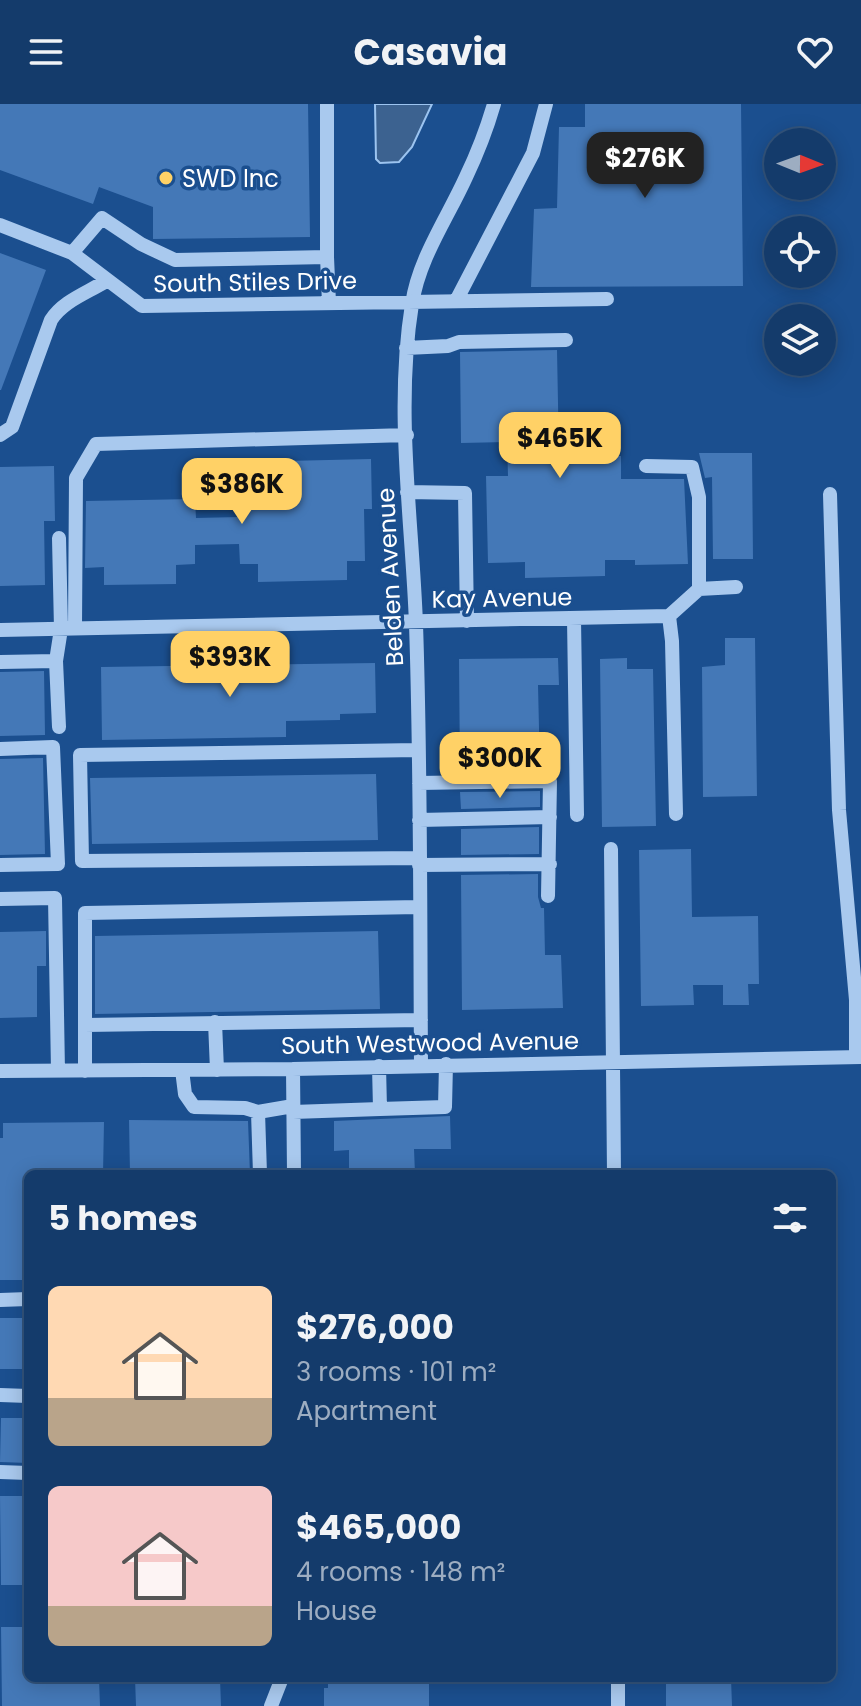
<!DOCTYPE html>
<html lang="en">
<head>
<meta charset="utf-8">
<style>
	body { margin:0; font-family:Poppins,sans-serif; background:#214673; color:#f1f3f6; height:100vh; display:flex; flex-direction:column; font-size:30px; white-space:nowrap }
	* { box-sizing:border-box; margin:0 }
	p { font-size:26px; color:#9dadc1 }
	.icon { flex:none; width:44px; height:44px; fill:none; stroke:currentColor; stroke-width:2; stroke-linecap:round; stroke-linejoin:round }
	.map { position:relative; flex:1; overflow:hidden }
	.side { position:absolute; left:24px; top:1066px; width:812px; height:512px; display:flex; flex-direction:column; background:#143b6b; border-radius:12px; box-shadow:0 4px 20px #0003,0 0 0 2px #33557e }
	.side>* { flex:none }
	.needle { width:52px; rotate:91deg }
	.buttons { position:absolute; left:764px; top:24px; display:grid; gap:16px }
	.buttons a { display:grid; place-items:center; width:72px; height:72px; border-radius:50%; background:#143b6b; box-shadow:0 4px 20px #0003,0 0 0 2px #33557e; font-size:40px }
	.price { position:absolute; translate:-50% -68px; padding:0 18px; border-radius:16px; background:#ffd166; color:#111; font-size:26px; line-height:52px; filter:drop-shadow(0 2px 4px #0008) }
	.price::after { content:''; position:absolute; left:50%; top:48px; width:24px; height:18px; margin-left:-12px; background:inherit; clip-path:polygon(0 0,100% 0,50% 100%) }
	.price.current { background:#222; color:#fff }
	ul { padding:0; list-style:none }
	li { display:flex; align-items:center; gap:24px; height:200px; padding:0 24px }
	li span { display:grid; place-items:center; flex:none; width:224px; height:160px; border-radius:12px; color:#555 }
	li>.icon { margin-inline-start:auto }
	span .icon { width:96px; height:96px; fill:#fffc; stroke-width:1 }
	li b { font-size:34px }
	h2 { display:flex; justify-content:space-between; align-items:center; height:96px; padding:0 24px; font-size:34px }
	header { display:flex; justify-content:space-between; align-items:center; height:104px; padding:0 24px; background:#143b6b; font-size:36px; font-weight:700 }
	.map>svg:first-child { display:block }
	.water { fill:#3c6290; stroke:#9cc4f0; stroke-width:2 }
	.building { fill:#4478b7 }
	.lines { fill:none; stroke-linecap:round; stroke-linejoin:round }
	.minor { stroke:#a9c9ee; stroke-width:14 }
	.poi-dot { fill:#ffd166; stroke:#1b4f8f; stroke-width:3 }
	.labels { text-anchor:middle; dominant-baseline:central; stroke-width:7; stroke-linejoin:round; paint-order:stroke }
	.poi-label { font-size:24px; fill:#fff; stroke:#1b4f8f; text-anchor:start }
	.street-label { font-size:24px; fill:#fff; stroke:#1b4f8f }
</style>
</head>
<body>
<header><svg class="icon" aria-label="menu" viewBox="0 0 24 24"><path d="M4 6h16M4 12h16M4 18h16"/></svg>Casavia<svg class="icon" aria-label="heart" viewBox="0 0 24 24"><path d="M12 20l-8-8c-3-5 5-10 8-4 3-6 11-1 8 4z"/></svg></header>
<div class="map">
<svg width="861" height="1602" viewBox="0 0 861 1602">
	<rect width="100%" height="100%" fill="#1b4f8f"/>
	<path class="water" d="M 375,0 L 432,0 L 412,43 L 399,58 L 380,59 L 376,55 Z"/>
	<path class="building" d="M 0,0 L 308,0 L 310,133 L 153,135 L 153,103 L 99,83 L 93,100 L 0,66 Z
		M 585,0 L 741,0 L 743,182 L 531,183 L 534,105 L 557,104 L 559,23 L 585,23 Z
		M 0,149 L 46,166 L 1,286 L 0,286 Z
		M 557,246 L 559,352 L 621,352 L 621,375 L 684,375 L 688,460 L 635,461 L 635,456 L 605,456 L 605,472 L 525,474 L 525,458 L 488,459 L 486,372 L 508,372 L 507,338 L 461,339 L 460,248 Z
		M 699,349 L 752,349 L 753,455 L 713,455 L 712,373 L 705,374 Z
		M 371,355 L 372,405 L 364,405 L 365,457 L 347,457 L 347,476 L 258,478 L 258,460 L 240,460 L 239,440 L 195,441 L 195,460 L 176,461 L 176,480 L 104,481 L 104,463 L 85,464 L 86,397 L 195,395 L 196,414 L 239,413 L 238,358 Z
		M 54,362 L 55,417 L 44,417 L 45,481 L 0,482 L 0,363 Z
		M 725,534 L 755,534 L 757,692 L 703,693 L 702,563 L 725,561 Z
		M 558,554 L 559,581 L 538,581 L 540,667 L 460,668 L 459,555 Z
		M 627,554 L 627,565 L 653,565 L 656,722 L 602,723 L 600,555 Z
		M 375,559 L 376,609 L 340,610 L 340,616 L 286,617 L 286,633 L 102,636 L 101,563 Z
		M 44,567 L 45,631 L 0,632 L 0,568 Z
		M 43,654 L 45,750 L 0,751 L 0,655 Z
		M 376,670 L 378,736 L 92,740 L 90,674 Z
		M 540,687 L 540,703 L 461,705 L 460,688 Z
		M 539,723 L 539,750 L 461,751 L 461,725 Z
		M 691,745 L 692,813 L 758,812 L 759,880 L 748,880 L 749,901 L 723,901 L 723,881 L 693,881 L 694,901 L 641,902 L 639,746 Z
		M 538,770 L 538,793 L 541,804 L 544,804 L 545,851 L 561,851 L 563,904 L 462,906 L 461,771 Z
		M 46,827 L 46,862 L 37,862 L 37,913 L 0,914 L 0,828 Z
		M 378,827 L 380,905 L 95,910 L 95,832 Z
		M 450,1012 L 451,1045 L 414,1045 L 415,1070 L 349,1070 L 349,1046 L 334,1047 L 334,1017 Z
		M 129,1016 L 248,1017 L 250,1070 L 130,1070 Z
		M 104,1018 L 103,1070 L 28,1070 L 28,1176 L 0,1176 L 0,1034 L 3,1034 L 3,1019 Z
		M 0,1214 L 28,1214 L 28,1265 L 0,1265 Z
		M 1,1314 L 28,1314 L 28,1359 L 0,1358 Z
		M 0,1392 L 28,1392 L 28,1481 L 1,1481 Z
		M 1,1523 L 28,1523 L 28,1574 L 99,1574 L 100,1602 L 2,1602 Z
		M 135,1574 L 220,1574 L 221,1602 L 136,1602 Z
		M 392,1574 L 429,1574 L 429,1602 L 324,1602 L 324,1584 L 328,1584 L 328,1575 Z
		M 666,1574 L 731,1574 L 732,1602 L 666,1602 Z"/>
	<g class="lines">
		<path class="minor" d="M 0,121 L 72,149 L 142,202 L 607,195
			M 72,149 L 102,114 L 141,140 L 175,156 L 327,153 L 327,0
			M 327,153 L 329,199
			M 456,197 L 533,49 L 546,0
			M 406,244 L 448,242 L 459,238 L 566,236
			M 0,331 L 12,323 L 51,216 C 63,197 87,189 106,177
			M 646,362 L 692,363 L 699,393 L 699,485
			M 407,388 L 465,389 L 467,517
			M 830,390 L 839,706 L 856,896 L 856,953
			M 669,512 L 672,537 L 676,710
			M 669,512 L 699,485 L 736,483
			M 574,515 L 577,711
			M 75,524 L 76,374 L 96,340 L 407,331
			M 0,526 L 669,512
			M 0,558 L 56,557
			M 59,623 L 56,557 L 61,525 L 59,434
			M 0,645 L 53,643 L 58,760 L 0,761
			M 418,646 L 80,651 L 82,757 L 419,754
			M 419,679 L 550,677 L 548,792
			M 419,716 L 550,713
			M 611,745 L 614,1070
			M 419,761 L 550,760
			M 0,795 L 55,794 L 58,967
			M 215,918 L 217,966
			M 85,921 L 421,916
			M 421,961 C 420,814 421,667 416,520 C 412,414 395,306 412,200 C 419,154 447,115 466,73 C 477,50 487,24 494,0
			M 379,962 L 380,1005 L 445,1003 L 446,960
			M 293,965 L 294,1070
			M 182,966 L 185,990 L 194,1003 L 245,1004 L 258,1008 L 293,1002
			M 0,967 L 293,965 L 861,953
			M 85,967 L 85,809 L 419,803
			M 258,1008 L 260,1070
			M 293,1008 L 380,1005
			M 0,1196 L 28,1195
			M 0,1291 L 28,1292
			M 0,1368 L 28,1369
			M 618,1574 L 618,1602
			M 271,1602 L 282,1574"/>
	</g>
	<circle class="poi-dot" cx="166" cy="74" r="8"/>
	<g class="labels">
		<g class="poi-label">
			<text x="182" y="74">SWD Inc</text>
		</g>
		<g class="street-label">
			<text transform="translate(255 178) rotate(-1)">South Stiles Drive</text>
			<text transform="translate(390 473) rotate(-93)">Belden Avenue</text>
			<text transform="translate(502 494) rotate(-1)">Kay Avenue</text>
			<text transform="translate(430 939) rotate(-1)">South Westwood Avenue</text>
		</g>
	</g>
</svg>
<div class="buttons">
<a><svg class="needle" viewBox="-14 -14 28 28"><path d="M0-13l5 13h-10z" fill="#e53935"/><path d="M0 13l5-13h-10z" fill="#9dadc1"/></svg></a>
<a><svg class="icon" aria-label="locate" viewBox="0 0 24 24"><circle cx="12" cy="12" r="6"/><path d="M12 2v4M12 18v4M2 12h4M18 12h4"/></svg></a>
<a><svg class="icon" aria-label="layers" viewBox="0 0 24 24"><path d="M12 4l9 5-9 5-9-5zM3 14l9 5 9-5"/></svg></a>
</div>
<b class="price current" style="left:645px;top:96px">$276K</b>
<b class="price" style="left:560px;top:376px">$465K</b>
<b class="price" style="left:242px;top:422px">$386K</b>
<b class="price" style="left:230px;top:595px">$393K</b>
<b class="price" style="left:500px;top:696px">$300K</b>
<section class="side">
<h2>5 homes<svg class="icon" aria-label="filters" viewBox="0 0 24 24"><path d="M4 7h16M4 17h16"/><circle cx="9" cy="7" r="2"/><circle cx="15" cy="17" r="2"/></svg></h2>
<ul>
<li><span style="background:linear-gradient(#ffd9b3 70%,#b9a48a 0)"><svg class="icon" aria-label="home" viewBox="0 0 24 24"><path d="M3 11l9-7 9 7M6 9v11h12V9"/></svg></span><div><b>$276,000</b><p>3 rooms · 101 m²</p><p>Apartment</p></div></li>
<li><span style="background:linear-gradient(#f6c9c9 75%,#b9a48a 0)"><svg class="icon" aria-label="home" viewBox="0 0 24 24"><path d="M3 11l9-7 9 7M6 9v11h12V9"/></svg></span><div><b>$465,000</b><p>4 rooms · 148 m²</p><p>House</p></div></li>
</ul>
</section>
</div>
</body>
</html>
